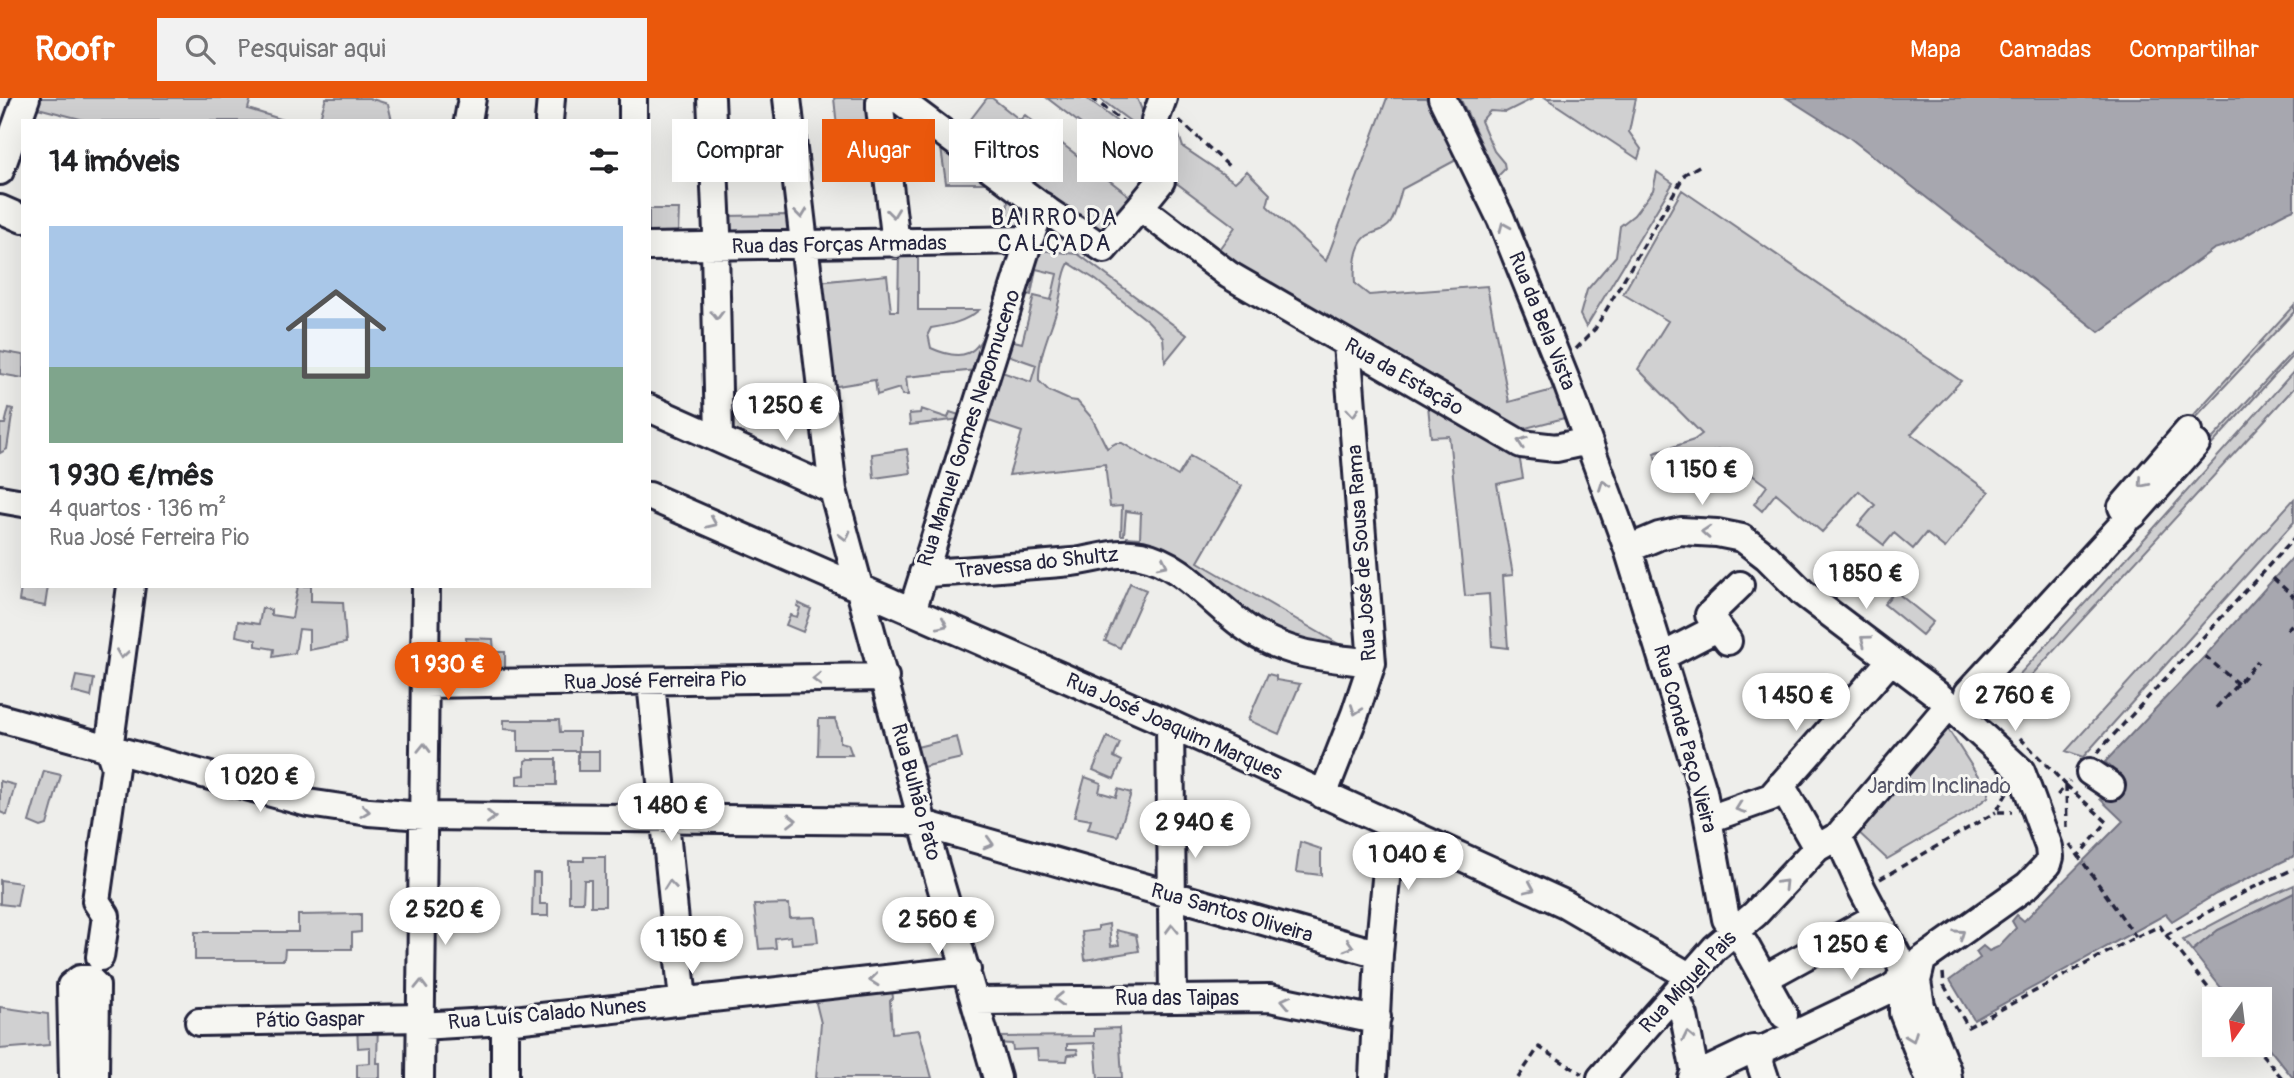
<!DOCTYPE html>
<html lang="pt">
<head>
<meta charset="utf-8">
<style>
	body { margin:0; font-family:Pangolin,sans-serif; background:#f2f2f2; color:#202124; height:100vh; display:flex; flex-direction:column; font-size:26px; white-space:nowrap }
	* { box-sizing:border-box; margin:0 }
	p { font-size:23px; color:#757577 }
	.icon { flex:none; width:38px; height:38px; fill:none; stroke:currentColor; stroke-width:2; stroke-linecap:round; stroke-linejoin:round }
	.map { position:relative; flex:1; overflow:hidden }
	.details { position:absolute; left:21px; top:21px; width:630px; height:469px; display:flex; flex-direction:column; background:#fff; border-radius:0px; box-shadow:0 7px 28px #0002 }
	.details>* { flex:none }
	.guide { position:absolute; left:672px; top:21px; width:665px; height:63px; display:flex; gap:14px }
	.needle { width:46px; rotate:194deg }
	.buttons { position:absolute; left:2202px; top:889px; display:grid; gap:14px }
	.buttons a { display:grid; place-items:center; width:70px; height:70px; border-radius:0px; background:#fff; box-shadow:0 7px 28px #0002; font-size:35px }
	.price { position:absolute; translate:-50% -60px; padding:0 16px; border-radius:24px; background:#fff; color:#222; font-size:23px; line-height:46px; filter:drop-shadow(0 2px 4px #0008) }
	.price::after { content:''; position:absolute; left:50%; top:42px; width:21px; height:16px; margin-left:-10px; background:inherit; clip-path:polygon(0 0,100% 0,50% 100%) }
	.price.on { background:#ea580c; color:#fff }
	ul { padding:0; list-style:none }
	li { display:grid; align-content:center; gap:14px; height:371px; padding:0 28px }
	li span { display:grid; place-items:center; height:217px; border-radius:0px; color:#555 }
	li>.icon { margin-inline-start:auto }
	span .icon { width:126px; height:126px; fill:#fffc; stroke-width:1 }
	li b { font-size:30px }
	h2 { display:flex; justify-content:space-between; align-items:center; height:84px; padding:0 28px; font-size:30px }
	.chip { padding:0 24px; border-radius:0px; background:#fff; box-shadow:0 7px 28px #0002; font-size:24px; line-height:63px }
	.chip.on { background:#ea580c; color:#fff }
	header { display:flex; align-items:center; gap:42px; box-sizing:border-box; height:98px; padding:0 35px; background:#ea580c; color:#fff }
	header strong { font-size:33px }
	nav { display:flex; gap:38px; margin-inline-start:auto; font-size:24px }
	.search { width:490px; height:63px; background:#f2f2f2; display:flex; align-items:center; gap:18px; box-sizing:border-box; padding:0 24px; border-radius:0px; color:#757577; font-size:26px }
	.map>svg:first-child { display:block }
	.green { fill:#d0d0d1; stroke:#797986; stroke-width:2 }
	.water { fill:#a7a7af; stroke:#727281; stroke-width:2 }
	.lines { fill:none; stroke-linecap:round; stroke-linejoin:round }
	.minor-casing { stroke:#22223b; stroke-width:32 }
	.path { stroke:#22223b; stroke-width:3.5; stroke-dasharray:7 5; stroke-linecap:butt }
	.minor { stroke:#f6f6f2; stroke-width:26 }
	.oneway { stroke:#9797a0 }
	.labels { text-anchor:middle; dominant-baseline:central; stroke-width:6; stroke-linejoin:round; paint-order:stroke }
	.street-label { font-size:21px; fill:#22223b; stroke:#f6f6f2 }
	.park-label { font-size:21px; fill:#565668; stroke:#f6f6f2 }
	.neighbourhood-label { font-size:23px; letter-spacing:2px; fill:#22223b; stroke:#f6f6f2 }
</style>
</head>
<body>
<header>
<strong>Roofr</strong>
<div class="search"><svg class="icon" aria-label="search" viewBox="0 0 24 24"><circle cx="10" cy="10" r="6"/><path d="M15 15l6 6"/></svg>Pesquisar aqui</div>
<nav><a>Mapa</a><a>Camadas</a><a>Compartilhar</a></nav>
</header>
<div class="map">
<svg width="2294" height="980" viewBox="0 0 2294 980">
	<rect width="100%" height="100%" fill="#eeeeeb"/>
	<filter id="ink" filterUnits="userSpaceOnUse"><feTurbulence type="fractalNoise" baseFrequency=".0143" numOctaves="2"/><feDisplacementMap in="SourceGraphic" scale="14" xChannelSelector="R" yChannelSelector="G"/><feConvolveMatrix kernelMatrix="1 2 1 2 8 2 1 2 1" color-interpolation-filters="sRGB"/></filter>
	<g filter="url(#ink)">
		<path class="green" d="M 37,0 L 251,0 L 248,11 L 287,23 L 88,23 L 34,9 Z
			M 326,0 L 369,0 L 388,6 L 392,23 L 319,23 Z
			M 834,0 L 868,0 L 872,44 L 839,48 Z
			M 987,0 L 992,0 L 1020,22 L 1025,17 L 1132,100 L 1106,129 L 1100,131 L 1091,128 L 964,30 Z
			M 1047,0 L 1086,0 L 1145,45 L 1154,70 L 1130,51 L 1124,59 Z
			M 1099,0 L 1137,0 L 1144,17 L 1146,35 Z
			M 1387,0 L 1426,0 L 1458,61 L 1402,91 C 1399,101 1396,115 1391,124 C 1386,133 1375,133 1367,138 C 1354,148 1354,172 1355,186 L 1369,197 L 1487,188 L 1509,304 L 1560,290 L 1572,318 L 1518,332 L 1237,170 L 1217,154 L 1235,129 L 1175,84 L 1166,95 L 1163,16 L 1178,34 L 1183,49 L 1235,84 L 1247,73 L 1270,96 L 1267,108 L 1326,163 Z
			M 1460,0 L 1534,0 L 1506,14 L 1490,13 L 1481,23 L 1494,53 L 1504,65 L 1505,71 L 1497,79 Z
			M 1546,0 L 1636,0 L 1629,34 L 1641,51 L 1638,61 Z
			M 941,50 L 986,85 L 946,85 Z
			M 1657,74 L 1673,85 L 1586,229 L 1580,217 L 1587,192 L 1616,158 L 1620,128 L 1634,117 L 1653,92 Z
			M 1682,92 L 1961,283 L 1911,336 L 1989,394 L 1945,450 L 1926,435 L 1913,451 L 1894,435 L 1884,447 L 1858,427 L 1875,407 L 1859,393 L 1822,434 L 1776,395 L 1762,413 L 1754,406 L 1767,388 L 1718,352 L 1659,372 L 1654,355 L 1694,342 L 1702,336 L 1638,271 L 1668,223 L 1623,196 Z
			M 1008,101 L 1027,116 L 1022,131 L 1012,129 L 1007,121 Z
			M 649,111 L 679,111 L 678,136 L 649,137 Z
			M 789,117 L 790,133 L 724,133 L 723,118 Z
			M 1038,152 L 1078,156 L 1187,237 L 1165,264 L 1163,239 L 1148,223 L 1096,182 L 1069,165 C 1062,177 1063,189 1059,203 C 1053,230 1038,254 1039,283 L 1049,293 L 1069,302 L 1077,303 L 1092,320 L 1107,350 L 1116,345 L 1122,345 L 1178,378 L 1190,358 L 1242,388 L 1198,464 L 1361,559 L 1310,553 L 1126,451 L 1127,439 L 1140,440 L 1141,415 L 1126,413 L 1124,437 L 1121,437 L 1122,408 L 1110,409 L 1105,366 L 1009,377 L 1022,334 L 983,321 L 999,273 L 1031,284 L 1036,267 L 1005,256 L 1010,242 L 1022,245 L 1034,198 L 1051,202 L 1057,176 L 1036,171 L 1031,197 L 1025,195 Z
			M 899,154 L 918,154 L 918,212 L 979,212 C 965,224 949,227 931,230 L 928,236 L 931,250 C 962,264 979,258 988,224 L 994,221 L 977,272 L 906,279 L 908,297 L 902,297 L 900,290 L 877,297 L 875,282 L 831,289 L 818,184 L 887,177 L 891,213 L 898,213 Z
			M 2294,207 L 2294,214 L 2192,323 L 2190,321 Z
			M 2294,252 L 2294,256 L 2160,404 L 2157,401 Z
			M 0,253 L 23,257 L 23,280 L 0,276 Z
			M 2294,273 L 2294,290 L 2028,581 L 2018,615 L 2014,616 C 2008,601 2011,593 2017,579 L 2145,440 Z
			M 1428,307 L 1519,357 L 1523,380 L 1497,386 L 1513,477 L 1503,478 L 1508,550 L 1492,548 L 1489,496 L 1465,498 L 1449,338 L 1431,339 Z
			M 9,310 L 13,311 L 7,351 L 0,355 L 0,326 L 5,326 Z
			M 921,311 L 948,320 L 950,314 L 962,318 L 961,321 L 910,327 L 909,316 L 920,315 Z
			M 907,351 L 911,375 L 874,380 L 872,356 Z
			M 2294,401 L 2294,424 L 2083,659 L 2066,653 Z
			M 23,477 L 23,488 L 48,488 L 45,508 L 19,503 Z
			M 1130,485 L 1146,492 L 1120,550 L 1105,543 Z
			M 298,488 L 311,488 L 311,503 L 343,504 L 346,545 L 309,552 L 309,532 L 299,531 L 295,555 L 273,559 L 274,551 L 256,548 L 256,542 L 236,538 L 238,523 L 259,526 L 262,510 L 271,512 L 271,517 L 292,520 Z
			M 1895,493 L 1933,524 L 1922,537 L 1884,506 Z
			M 798,505 L 811,511 L 803,534 L 786,527 L 790,517 L 797,519 L 800,510 L 797,508 Z
			M 466,540 L 493,541 L 494,554 L 505,554 L 505,575 L 466,574 Z
			M 1268,576 L 1276,578 L 1276,582 L 1300,586 L 1279,636 L 1248,622 Z
			M 76,578 L 94,581 L 91,599 L 72,594 Z
			M 819,621 L 835,621 L 840,637 L 840,644 L 848,646 L 852,657 L 818,657 Z
			M 504,622 L 559,622 L 560,634 L 579,634 L 579,653 L 599,653 L 599,673 L 578,673 L 578,653 L 518,653 L 518,632 L 504,631 Z
			M 1946,628 L 1989,695 L 1988,699 L 1970,713 L 1887,761 L 1855,731 Z
			M 957,639 L 962,660 L 918,670 L 913,650 Z
			M 1107,639 L 1120,645 L 1114,659 L 1122,663 L 1114,681 L 1093,672 Z
			M 528,661 L 556,661 L 556,687 L 517,687 L 517,678 L 525,677 L 525,663 Z
			M 44,673 L 61,677 L 47,727 L 41,729 L 29,724 Z
			M 1085,679 L 1101,685 L 1099,694 L 1116,699 L 1118,691 L 1131,695 L 1118,738 L 1088,731 L 1091,722 L 1074,719 Z
			M 0,683 L 15,687 L 7,717 L 0,714 Z
			M 1300,744 L 1321,751 L 1321,777 L 1296,774 Z
			M 584,759 L 605,759 L 605,808 L 591,808 L 591,782 L 584,782 L 583,804 L 569,804 L 569,763 L 584,763 Z
			M 533,775 L 540,775 L 540,806 L 548,806 L 548,818 L 532,818 Z
			M 0,782 L 21,785 L 17,808 L 0,806 Z
			M 2294,787 L 2294,795 L 2218,832 L 2192,853 L 2183,842 L 2251,806 Z
			M 789,806 L 790,820 L 815,819 L 818,844 L 792,846 L 791,838 L 775,840 L 776,850 L 759,851 L 754,807 Z
			M 361,816 L 361,834 L 352,835 L 352,851 L 285,851 L 284,862 L 195,862 L 195,834 L 298,834 L 298,817 Z
			M 1109,826 L 1111,848 L 1119,847 L 1116,832 L 1136,837 L 1139,853 L 1085,862 L 1082,834 L 1098,832 L 1098,828 Z
			M 892,892 L 893,900 L 890,903 L 892,935 L 919,932 L 932,980 L 816,980 L 821,925 L 815,901 Z
			M 0,909 L 48,916 L 49,947 L 0,951 Z
			M 378,925 L 377,965 L 380,965 L 380,980 L 357,980 L 357,966 L 370,965 L 370,949 L 358,950 L 357,926 Z
			M 1119,930 L 1122,980 L 1098,980 L 1095,945 L 1067,946 L 1067,951 L 1077,951 L 1078,956 L 1068,957 L 1067,963 L 1038,962 L 1037,951 L 1013,952 L 1012,946 L 996,945 L 994,939 L 1094,938 L 1094,931 Z"/>
		<path class="water" d="M 1787,0 L 2294,0 L 2294,111 C 2266,122 2243,144 2214,151 L 2099,234 L 1850,40 Z
			M 2294,458 L 2294,758 L 2216,796 L 2172,823 L 2166,816 L 1974,922 L 1950,882 L 1980,860 L 1976,854 L 1983,848 L 1989,853 L 1998,849 L 2016,830 L 2012,823 L 2017,817 L 2024,823 L 2123,723 L 2100,701 L 2120,677 L 2105,664 L 2205,558 Z
			M 2294,795 L 2294,980 L 2293,980 L 2259,938 L 2259,901 L 2230,901 L 2192,853 L 2218,832 Z"/>
		<g class="lines">
			<defs>
				<path id="minor" d="M 711,0 L 717,134 L 715,149 L 719,341
					M 787,0 L 833,392 L 923,726 L 997,980
					M 884,0 L 880,4 L 880,10 L 896,146
					M 897,0 L 1049,114 L 1104,151 L 1140,109 L 1229,177 L 1521,346 L 1556,350 L 1588,343
					M 1442,0 L 1501,121 L 1567,285 L 1628,451 L 1703,693 L 1726,821 L 1734,833
					M 468,23 L 472,0
					M 549,23 L 551,0
					M 633,23 L 633,0
					M 0,73 L 26,0
					M 1140,109 L 1161,83 L 1161,58 L 1155,48 L 1155,22 L 1163,0
					M 0,111 L 23,121
					M 649,149 L 1029,142
					M 649,310 L 833,392
					M 2188,333 L 2122,409 L 2123,411 L 2133,417 L 2196,346
					M 649,398 L 1170,626 L 1565,806 L 1689,878
					M 0,401 L 23,405
					M 1628,451 L 1659,438 L 1681,433 L 1717,435 L 1742,440 L 1767,459 L 1803,495 L 1939,598 L 2021,673 L 2049,749 L 2050,759 L 2048,766 L 2028,787 L 1922,862 L 1917,883 L 1921,908
					M 923,475 C 973,473 1023,468 1072,464 C 1094,462 1118,452 1141,457 C 1186,466 1216,512 1254,535 C 1295,559 1326,559 1372,565
					M 912,513 L 1029,142 L 1042,108
					M 1728,543 L 1709,517 L 1740,487
					M 1663,558 L 1717,530
					M 651,584 L 683,903
					M 425,586 L 885,579
					M 1968,595 L 2124,425
					M 0,620 L 308,705 L 369,714 L 423,718 L 909,723 L 923,726 L 1379,856
					M 1170,626 L 1173,899
					M 109,651 L 131,488
					M 2090,674 L 2111,688
					M 1781,687 L 1817,750
					M 1323,697 L 1355,616 L 1372,565 L 1347,246
					M 1709,721 L 1771,699 L 1891,562
					M 1838,738 L 1862,791 L 1899,861 L 1903,874 L 1903,915 L 1929,980
					M 1745,847 L 1784,917
					M 100,859 L 106,818 L 96,803 L 115,669 L 109,651
					M 1778,873 L 1876,819
					M 1675,897 L 1684,918 L 1696,980
					M 1909,898 L 1921,908 L 1947,973 L 1948,980
					M 975,903 L 1270,900 L 1366,920 L 1377,919
					M 505,923 L 505,980
					M 199,924 L 420,920
					M 420,928 L 505,923 L 967,872
					M 1762,952 L 1760,965 L 1765,980
					M 73,980 L 71,888 L 80,881 L 89,881 L 96,888 L 95,980
					M 420,980 L 426,488
					M 1373,980 L 1379,856 L 1391,728
					M 1601,980 L 1715,850 L 1755,816 L 1817,750 L 1838,738 L 1949,607
					M 1692,980 L 1753,951 L 1762,952 L 1890,891 L 1898,885 L 1903,874"/>
			</defs>
			<use href="#minor" class="minor-casing"/>
			<path class="path" d="M 1092,0 L 1134,32
				M 1179,22 L 1231,70
				M 1576,251 L 1595,231 L 1685,76 L 1701,67
				M 2273,480 L 2294,499
				M 2287,532 L 2294,524
				M 2205,558 L 2238,586
				M 2216,610 L 2258,563
				M 2020,640 L 2066,687 L 2055,700
				M 2097,655 L 2294,440
				M 2066,687 L 2107,724 L 2079,757
				M 2007,695 L 1996,714 L 2012,714
				M 2067,730 L 2066,687 L 2070,683
				M 2070,746 L 2136,839
				M 1880,781 L 1996,714
				M 2166,837 L 2217,901
				M 1943,875 L 1944,887 L 1968,929 L 2136,839 L 2160,828 L 2166,837 L 2250,791 L 2294,771
				M 2254,947 L 2282,980
				M 1518,980 L 1539,949 L 1582,976"/>
			<use href="#minor" class="minor"/>
		</g>
		<defs><path id="oneway-chevron" d="M-2-3.5L2.5 0L-2 3.5" fill="none" stroke-width="1.6" stroke-linecap="round" stroke-linejoin="round" transform="scale(1.75)"/></defs>
		<g class="oneway">
			<use href="#oneway-chevron" transform="translate(893 115) rotate(83)"/>
			<use href="#oneway-chevron" transform="translate(801 116) rotate(83)"/>
			<use href="#oneway-chevron" transform="translate(1504 129) rotate(-113)"/>
			<use href="#oneway-chevron" transform="translate(717 217) rotate(89)"/>
			<use href="#oneway-chevron" transform="translate(1353 314) rotate(86)"/>
			<use href="#oneway-chevron" transform="translate(1522 344) rotate(-161)"/>
			<use href="#oneway-chevron" transform="translate(2143 385) rotate(131)"/>
			<use href="#oneway-chevron" transform="translate(1604 387) rotate(-110)"/>
			<use href="#oneway-chevron" transform="translate(712 425) rotate(24)"/>
			<use href="#oneway-chevron" transform="translate(1706 434) rotate(-176)"/>
			<use href="#oneway-chevron" transform="translate(845 438) rotate(75)"/>
			<use href="#oneway-chevron" transform="translate(1163 466) rotate(26)"/>
			<use href="#oneway-chevron" transform="translate(943 526) rotate(24)"/>
			<use href="#oneway-chevron" transform="translate(1865 542) rotate(-143)"/>
			<use href="#oneway-chevron" transform="translate(122 556) rotate(98)"/>
			<use href="#oneway-chevron" transform="translate(817 581) rotate(179)"/>
			<use href="#oneway-chevron" transform="translate(1356 612) rotate(109)"/>
			<use href="#oneway-chevron" transform="translate(424 650) rotate(-89)"/>
			<use href="#oneway-chevron" transform="translate(1740 710) rotate(160)"/>
			<use href="#oneway-chevron" transform="translate(365 713) rotate(7)"/>
			<use href="#oneway-chevron" transform="translate(491 719) rotate(1)"/>
			<use href="#oneway-chevron" transform="translate(792 722)"/>
			<use href="#oneway-chevron" transform="translate(989 745) rotate(16)"/>
			<use href="#oneway-chevron" transform="translate(1783 786) rotate(-46)"/>
			<use href="#oneway-chevron" transform="translate(670 787) rotate(-96)"/>
			<use href="#oneway-chevron" transform="translate(1530 790) rotate(24)"/>
			<use href="#oneway-chevron" transform="translate(1172 831) rotate(-91)"/>
			<use href="#oneway-chevron" transform="translate(1960 836) rotate(-35)"/>
			<use href="#oneway-chevron" transform="translate(1349 848) rotate(16)"/>
			<use href="#oneway-chevron" transform="translate(874 882) rotate(174)"/>
			<use href="#oneway-chevron" transform="translate(421 887) rotate(-89)"/>
			<use href="#oneway-chevron" transform="translate(1059 901) rotate(179)"/>
			<use href="#oneway-chevron" transform="translate(1286 903) rotate(-168)"/>
			<use href="#oneway-chevron" transform="translate(1688 938) rotate(-102)"/>
			<use href="#oneway-chevron" transform="translate(1912 939) rotate(69)"/>
		</g>
	</g>
	<g class="labels">
		<g class="street-label">
			<text transform="translate(839 147) rotate(-1)">Rua das Forças Armadas</text>
			<text transform="translate(1542 223) rotate(68)">Rua da Bela Vista</text>
			<text transform="translate(1404 279) rotate(30)">Rua da Estação</text>
			<text transform="translate(969 330) rotate(-72)">Rua Manuel Gomes Nepomuceno</text>
			<text transform="translate(1362 455) rotate(-94)">Rua José de Sousa Rama</text>
			<text transform="translate(1037 465) rotate(-6)">Travessa do Shultz</text>
			<text transform="translate(655 583) rotate(-1)">Rua José Ferreira Pio</text>
			<text transform="translate(1174 629) rotate(24)">Rua José Joaquim Marques</text>
			<text transform="translate(1685 641) rotate(75)">Rua Conde Paço Vieira</text>
			<text transform="translate(916 694) rotate(75)">Rua Bulhão Pato</text>
			<text transform="translate(1232 815) rotate(16)">Rua Santos Oliveira</text>
			<text transform="translate(1688 884) rotate(-47)">Rua Miguel Pais</text>
			<text x="1177" y="900">Rua das Taipas</text>
			<text transform="translate(547 916) rotate(-5)">Rua Luís Calado Nunes</text>
			<text transform="translate(310 922) rotate(-1)">Pátio Gaspar</text>
		</g>
		<g class="park-label">
			<text x="1939" y="688">Jardim Inclinado</text>
		</g>
		<g class="neighbourhood-label">
			<text x="1055" y="119">BAIRRO DA<tspan x="1055" dy="26">CALÇADA</tspan></text>
		</g>
	</g>
</svg>
<div class="buttons">
<a><svg class="needle" viewBox="-14 -14 28 28"><path d="M0-13l5 13h-10z" fill="#e53935"/><path d="M0 13l5-13h-10z" fill="#757577"/></svg></a>
</div>
<b class="price" style="left:786px;top:345px">1 250 €</b>
<b class="price" style="left:1702px;top:409px">1 150 €</b>
<b class="price" style="left:1866px;top:513px">1 850 €</b>
<b class="price on" style="left:448px;top:604px">1 930 €</b>
<b class="price" style="left:1796px;top:635px">1 450 €</b>
<b class="price" style="left:2015px;top:635px">2 760 €</b>
<b class="price" style="left:260px;top:716px">1 020 €</b>
<b class="price" style="left:671px;top:745px">1 480 €</b>
<b class="price" style="left:1195px;top:762px">2 940 €</b>
<b class="price" style="left:1408px;top:794px">1 040 €</b>
<b class="price" style="left:445px;top:849px">2 520 €</b>
<b class="price" style="left:938px;top:859px">2 560 €</b>
<b class="price" style="left:692px;top:878px">1 150 €</b>
<b class="price" style="left:1851px;top:884px">1 250 €</b>
<div class="guide">
<a class="chip">Comprar</a>
<a class="chip on">Alugar</a>
<a class="chip">Filtros</a>
<a class="chip">Novo</a>
</div>
<section class="details">
<h2>14 imóveis<svg class="icon" aria-label="filters" viewBox="0 0 24 24"><path d="M4 7h16M4 17h16"/><circle cx="9" cy="7" r="2"/><circle cx="15" cy="17" r="2"/></svg></h2>
<ul>
<li><span style="background:linear-gradient(#a9c7e8 65%,#7fa58c 0)"><svg class="icon" aria-label="home" viewBox="0 0 24 24"><path d="M3 11l9-7 9 7M6 9v11h12V9"/></svg></span><div><b>1 930 €/mês</b><p>4 quartos · 136 m²</p><p>Rua José Ferreira Pio</p></div></li>
</ul>
</section>
</div>
</body>
</html>
